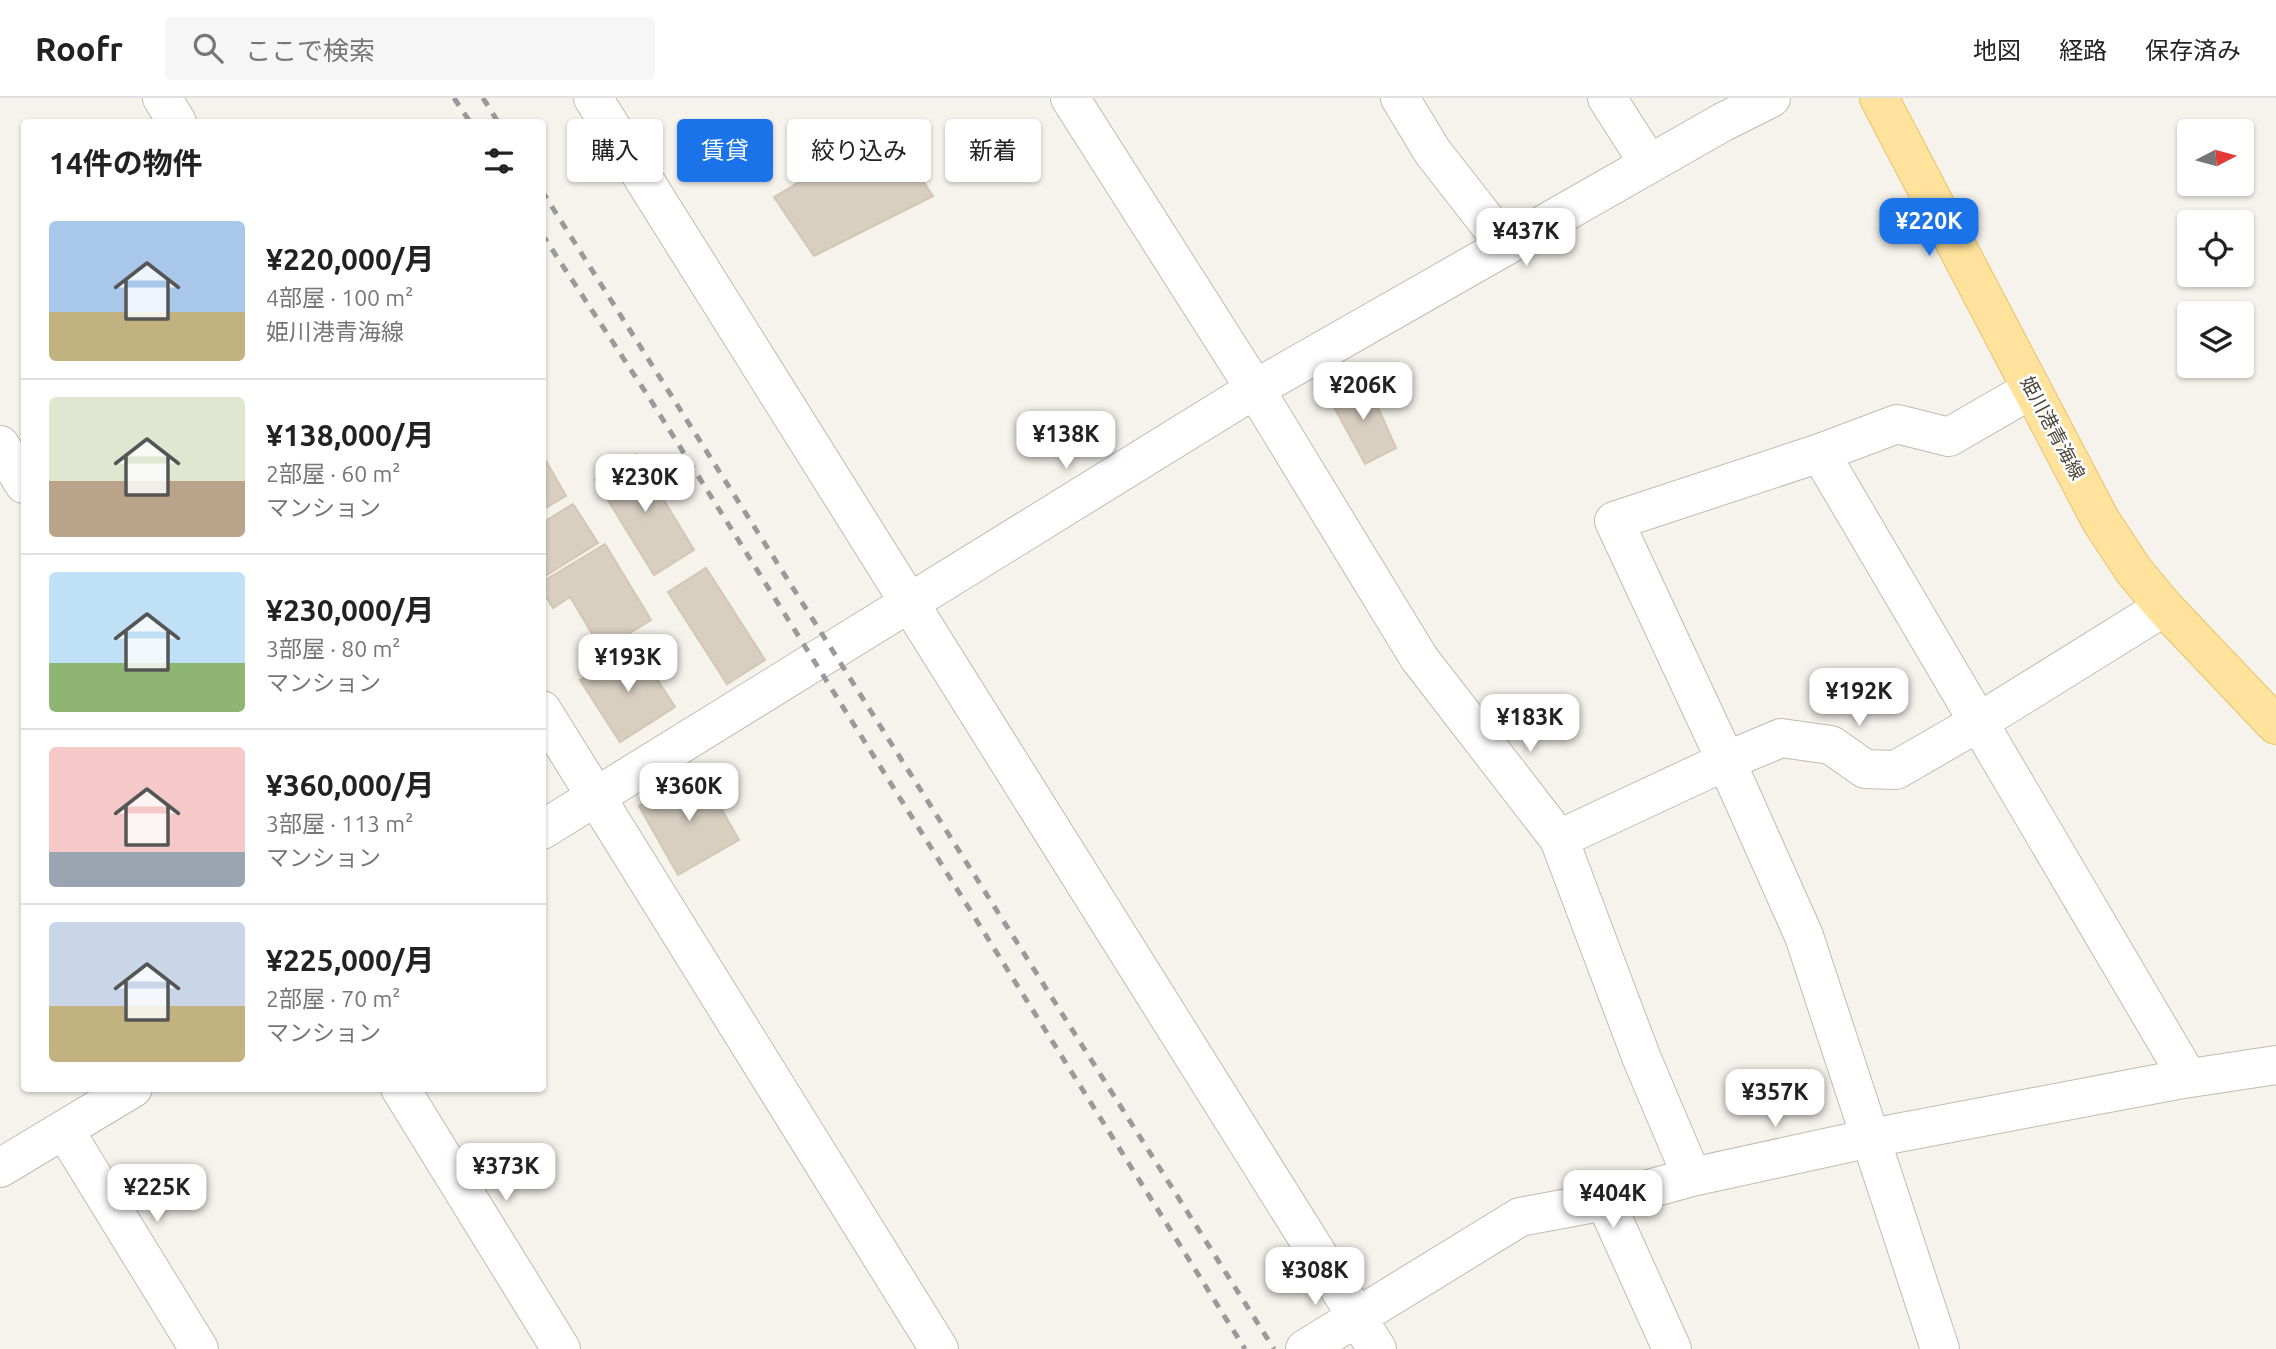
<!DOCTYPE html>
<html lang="ja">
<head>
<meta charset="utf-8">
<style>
	body { margin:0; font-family:Ubuntu,"Noto Sans JP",sans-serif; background:#f6f6f6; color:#222; height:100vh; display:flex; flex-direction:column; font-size:26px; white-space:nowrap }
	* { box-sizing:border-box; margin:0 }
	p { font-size:23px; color:#767676 }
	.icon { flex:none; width:38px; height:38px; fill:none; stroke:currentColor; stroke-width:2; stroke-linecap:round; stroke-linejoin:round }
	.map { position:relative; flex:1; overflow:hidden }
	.sheet { position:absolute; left:21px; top:21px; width:525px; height:973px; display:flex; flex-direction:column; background:#fff; border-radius:7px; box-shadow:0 2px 5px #0004 }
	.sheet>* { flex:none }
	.hud { position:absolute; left:567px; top:21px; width:665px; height:63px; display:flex; gap:14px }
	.needle { width:46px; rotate:84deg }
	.controls { position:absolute; left:2177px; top:21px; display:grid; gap:14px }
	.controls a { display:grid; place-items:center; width:77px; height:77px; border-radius:7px; background:#fff; box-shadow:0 2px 5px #0004; font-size:35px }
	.price { position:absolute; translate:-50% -60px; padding:0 16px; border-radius:14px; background:#fff; color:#222; font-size:23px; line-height:46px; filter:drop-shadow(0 2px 4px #0008) }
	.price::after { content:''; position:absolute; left:50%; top:42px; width:21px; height:16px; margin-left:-10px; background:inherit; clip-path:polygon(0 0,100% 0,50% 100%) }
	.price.on { background:#1a73e8; color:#fff }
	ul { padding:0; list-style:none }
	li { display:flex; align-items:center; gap:21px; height:175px; padding:0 28px }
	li+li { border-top:2px solid #e0e0e0 }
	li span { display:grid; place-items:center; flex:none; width:196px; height:140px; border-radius:7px; color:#555 }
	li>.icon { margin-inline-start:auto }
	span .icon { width:84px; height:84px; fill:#fffc; stroke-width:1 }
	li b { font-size:30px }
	h2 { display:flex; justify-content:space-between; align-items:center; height:84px; padding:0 28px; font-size:30px }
	.pill { padding:0 24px; border-radius:7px; background:#fff; box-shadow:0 2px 5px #0004; font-size:24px; line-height:63px }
	.pill.on { background:#1a73e8; color:#fff }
	header { display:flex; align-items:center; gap:42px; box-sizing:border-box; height:98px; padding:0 35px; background:#fff; border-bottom:2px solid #e0e0e0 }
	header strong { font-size:33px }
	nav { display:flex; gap:38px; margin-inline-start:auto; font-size:24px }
	.search { width:490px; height:63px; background:#f6f6f6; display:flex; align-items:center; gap:18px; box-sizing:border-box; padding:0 24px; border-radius:7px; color:#767676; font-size:26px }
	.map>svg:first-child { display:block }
	.building { fill:#d8cfc1; stroke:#d3c7b4; stroke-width:2 }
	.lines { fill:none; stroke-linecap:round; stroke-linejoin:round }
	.minor-casing { stroke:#c2bbae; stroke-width:40 }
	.major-casing { stroke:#e7c169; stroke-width:40 }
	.minor { stroke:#fff; stroke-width:38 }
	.major { stroke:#ffe39c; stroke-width:38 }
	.rail { stroke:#9a9a9a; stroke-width:5; stroke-dasharray:9 9; stroke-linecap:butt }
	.labels { text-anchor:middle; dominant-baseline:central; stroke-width:5; stroke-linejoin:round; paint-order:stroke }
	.street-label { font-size:19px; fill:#4b4439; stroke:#fff }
</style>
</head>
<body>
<header>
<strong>Roofr</strong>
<div class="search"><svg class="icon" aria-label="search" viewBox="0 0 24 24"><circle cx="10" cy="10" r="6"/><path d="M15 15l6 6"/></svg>ここで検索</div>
<nav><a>地図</a><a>経路</a><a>保存済み</a></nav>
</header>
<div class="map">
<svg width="2276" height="1251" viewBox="0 0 2276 1251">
	<rect width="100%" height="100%" fill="#f6f3ec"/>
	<path class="building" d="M 889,31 L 933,98 L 814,158 L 774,99 Z
		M 1347,281 L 1356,297 L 1369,289 L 1396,350 L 1365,366 L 1328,298 Z
		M 636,356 L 694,452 L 654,477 L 595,381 Z
		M 546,363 L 566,398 L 542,412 L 542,365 Z
		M 573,406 L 598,445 L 542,480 L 542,425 Z
		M 605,446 L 651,522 L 602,552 L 570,499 L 553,510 L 542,492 L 542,484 Z
		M 706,470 L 765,562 L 727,586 L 668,494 Z
		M 635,547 L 675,609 L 620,644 L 580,582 Z
		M 700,673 L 739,742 L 678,777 L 639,708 Z"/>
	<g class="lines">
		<defs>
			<path id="minor" d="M 162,0 L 177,24
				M 593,0 L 1377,1251
				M 1070,0 L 1255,291 L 1419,560 L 1559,741 L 1642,961 L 1692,1079
				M 1400,0 L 1432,53 L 1506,148
				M 1607,0 L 1649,66
				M 0,347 L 24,386
				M 1820,355 L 2188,980
				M 542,612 L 939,1251
				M 542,732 L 1255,291 L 1723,24 L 1771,0
				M 1559,741 L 1726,663 L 1781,640 L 1831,647 L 1865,671 L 1896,672 L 1979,624 L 2164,509
				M 400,990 L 561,1251
				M 65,1033 L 199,1251
				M 0,1070 L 133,990
				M 1605,1103 L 1672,1251
				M 1305,1251 L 1520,1119 L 1605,1103 L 1692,1079 L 1871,1040 L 2177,982 L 2276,967
				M 1940,1251 L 1804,838 L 1726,663 L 1614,423 L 1820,355 L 1897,326 L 1949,339 L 2032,291"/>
			<path id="major" d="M 1879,0 L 2101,423 L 2134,473 L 2164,509 L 2276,627"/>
		</defs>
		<use href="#minor" class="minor-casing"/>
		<use href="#major" class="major-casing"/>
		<use href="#minor" class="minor"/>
		<use href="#major" class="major"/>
		<path class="rail" d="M 454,0 L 470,24
			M 483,0 L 498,24
			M 542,93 L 1274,1251
			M 542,136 L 650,301 L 1245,1251"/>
	</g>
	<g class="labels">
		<g class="street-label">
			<text transform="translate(2053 330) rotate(62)">姫川港青海線</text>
		</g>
	</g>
</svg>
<div class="controls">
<a><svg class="needle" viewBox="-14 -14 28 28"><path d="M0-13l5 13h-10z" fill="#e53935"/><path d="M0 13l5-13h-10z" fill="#767676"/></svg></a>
<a><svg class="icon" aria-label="locate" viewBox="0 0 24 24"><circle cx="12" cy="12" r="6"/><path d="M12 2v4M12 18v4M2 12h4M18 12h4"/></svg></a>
<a><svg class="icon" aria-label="layers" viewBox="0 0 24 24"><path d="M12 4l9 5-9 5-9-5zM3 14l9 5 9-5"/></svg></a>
</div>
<b class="price on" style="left:1929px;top:160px">¥220K</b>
<b class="price" style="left:1526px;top:170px">¥437K</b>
<b class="price" style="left:1363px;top:324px">¥206K</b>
<b class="price" style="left:1066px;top:373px">¥138K</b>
<b class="price" style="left:645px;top:416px">¥230K</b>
<b class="price" style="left:628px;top:596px">¥193K</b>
<b class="price" style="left:1859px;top:630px">¥192K</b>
<b class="price" style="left:1530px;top:656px">¥183K</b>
<b class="price" style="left:689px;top:725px">¥360K</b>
<b class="price" style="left:1775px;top:1031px">¥357K</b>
<b class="price" style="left:506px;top:1105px">¥373K</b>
<b class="price" style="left:157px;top:1126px">¥225K</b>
<b class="price" style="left:1613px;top:1132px">¥404K</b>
<b class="price" style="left:1315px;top:1209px">¥308K</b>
<div class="hud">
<a class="pill">購入</a>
<a class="pill on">賃貸</a>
<a class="pill">絞り込み</a>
<a class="pill">新着</a>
</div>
<section class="sheet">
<h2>14件の物件<svg class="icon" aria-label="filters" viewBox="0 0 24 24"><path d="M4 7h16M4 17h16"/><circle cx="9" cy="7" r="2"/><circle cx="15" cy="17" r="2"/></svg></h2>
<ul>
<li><span style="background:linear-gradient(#a9c7e8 65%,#c2b280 0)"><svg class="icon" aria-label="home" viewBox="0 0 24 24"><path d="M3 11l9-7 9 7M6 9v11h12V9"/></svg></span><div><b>¥220,000/月</b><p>4部屋 · 100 m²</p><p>姫川港青海線</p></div></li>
<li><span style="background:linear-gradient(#dfe7d0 60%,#b9a48a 0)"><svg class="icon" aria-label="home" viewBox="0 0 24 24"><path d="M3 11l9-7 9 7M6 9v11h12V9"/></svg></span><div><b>¥138,000/月</b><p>2部屋 · 60 m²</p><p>マンション</p></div></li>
<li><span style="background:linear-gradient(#bfe0f5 65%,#8fb573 0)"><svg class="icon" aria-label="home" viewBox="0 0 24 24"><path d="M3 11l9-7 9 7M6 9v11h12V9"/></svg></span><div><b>¥230,000/月</b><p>3部屋 · 80 m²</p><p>マンション</p></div></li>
<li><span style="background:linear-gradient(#f6c9c9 75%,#9aa5b1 0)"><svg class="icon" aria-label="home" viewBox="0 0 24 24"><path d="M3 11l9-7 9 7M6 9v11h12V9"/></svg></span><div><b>¥360,000/月</b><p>3部屋 · 113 m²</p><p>マンション</p></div></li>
<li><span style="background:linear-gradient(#c9d6e8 60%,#c2b280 0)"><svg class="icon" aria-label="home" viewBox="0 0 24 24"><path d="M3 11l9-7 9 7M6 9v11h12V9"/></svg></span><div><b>¥225,000/月</b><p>2部屋 · 70 m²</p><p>マンション</p></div></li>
</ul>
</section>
</div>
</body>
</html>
